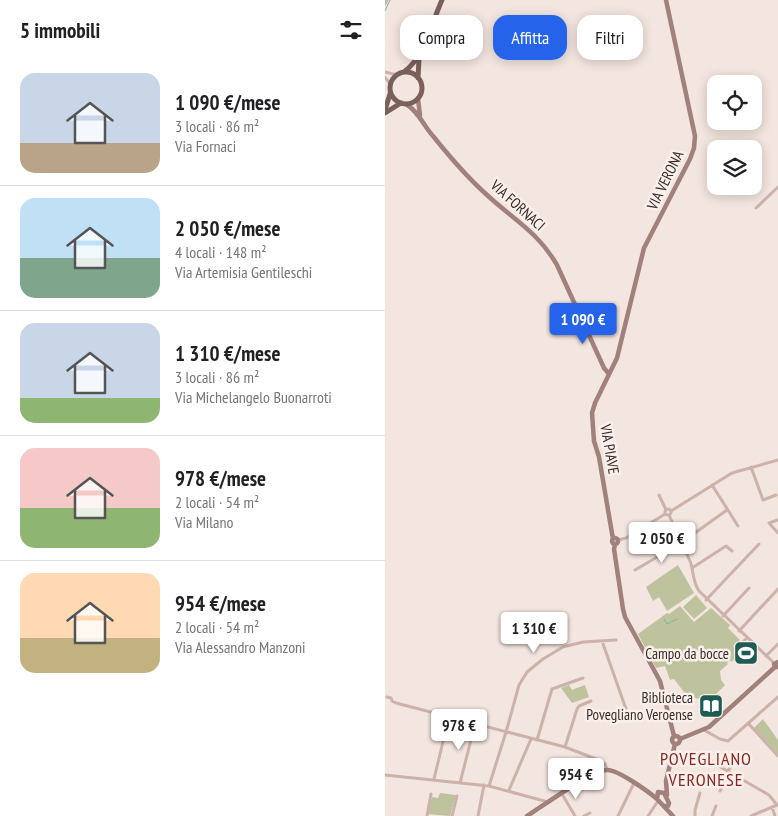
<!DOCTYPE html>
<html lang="it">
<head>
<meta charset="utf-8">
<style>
	body { margin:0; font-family:"PT Sans Narrow",sans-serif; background:#f6f6f6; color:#202124; height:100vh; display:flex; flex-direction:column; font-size:19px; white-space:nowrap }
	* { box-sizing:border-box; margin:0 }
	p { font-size:16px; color:#757577 }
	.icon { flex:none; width:28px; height:28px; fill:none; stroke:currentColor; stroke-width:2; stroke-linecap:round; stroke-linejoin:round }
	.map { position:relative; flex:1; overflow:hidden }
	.details { display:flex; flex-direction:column; background:#fff; width:385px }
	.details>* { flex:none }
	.hud { position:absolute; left:15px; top:15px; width:302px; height:45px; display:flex; gap:10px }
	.controls { position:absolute; left:322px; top:75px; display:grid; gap:10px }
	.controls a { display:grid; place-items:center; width:55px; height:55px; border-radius:10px; background:#fff; box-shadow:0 2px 12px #0003; font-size:25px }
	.price { position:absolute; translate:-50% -42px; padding:0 11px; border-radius:5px; background:#fff; color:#222; font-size:16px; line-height:32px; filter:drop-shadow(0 1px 2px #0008) }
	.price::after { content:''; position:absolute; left:50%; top:30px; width:15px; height:11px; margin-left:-8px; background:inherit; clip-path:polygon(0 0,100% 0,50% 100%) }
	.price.selected { background:#2563eb; color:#fff }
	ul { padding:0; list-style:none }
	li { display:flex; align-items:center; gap:15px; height:125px; padding:0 20px }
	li+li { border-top:1px solid #e0e0e0 }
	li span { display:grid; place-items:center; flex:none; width:140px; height:100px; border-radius:15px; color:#555 }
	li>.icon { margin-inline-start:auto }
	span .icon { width:60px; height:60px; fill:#fffc; stroke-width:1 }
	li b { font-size:21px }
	h2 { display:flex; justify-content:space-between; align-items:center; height:60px; padding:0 20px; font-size:21px }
	.tag { padding:0 18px; border-radius:15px; background:#fff; box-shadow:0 2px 12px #0003; font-size:18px; line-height:45px }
	.tag.selected { background:#2563eb; color:#fff }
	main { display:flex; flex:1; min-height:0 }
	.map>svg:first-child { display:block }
	.green { fill:#bec39e }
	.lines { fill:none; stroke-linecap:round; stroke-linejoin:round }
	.stream { stroke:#7db1a8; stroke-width:1 }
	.street { stroke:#ccb2aa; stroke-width:3 }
	.secondary { stroke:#a0817b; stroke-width:4.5 }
	.primary { stroke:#7b5f5b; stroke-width:5 }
	.labels { text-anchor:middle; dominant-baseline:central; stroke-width:5; stroke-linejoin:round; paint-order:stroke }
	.street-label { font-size:15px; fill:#392b2a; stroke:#faf0eb }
	.poi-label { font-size:15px; fill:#392b2a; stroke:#faf0eb; text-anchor:end }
	.quarter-label { font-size:18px; letter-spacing:1px; fill:#892522; stroke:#faf0eb }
</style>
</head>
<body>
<main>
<section class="details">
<h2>5 immobili<svg class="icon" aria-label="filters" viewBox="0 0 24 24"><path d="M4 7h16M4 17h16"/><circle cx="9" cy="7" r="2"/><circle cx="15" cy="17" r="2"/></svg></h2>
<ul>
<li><span style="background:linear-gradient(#c9d6e8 70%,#b9a48a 0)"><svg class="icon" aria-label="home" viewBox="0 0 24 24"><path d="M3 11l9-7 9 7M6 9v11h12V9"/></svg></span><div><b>1 090 €/mese</b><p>3 locali · 86 m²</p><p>Via Fornaci</p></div></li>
<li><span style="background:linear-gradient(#bfe0f5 60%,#7fa58c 0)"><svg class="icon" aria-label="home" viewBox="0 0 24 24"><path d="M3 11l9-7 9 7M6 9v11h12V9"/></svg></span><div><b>2 050 €/mese</b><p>4 locali · 148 m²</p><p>Via Artemisia Gentileschi</p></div></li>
<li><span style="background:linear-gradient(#c9d6e8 75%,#8fb573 0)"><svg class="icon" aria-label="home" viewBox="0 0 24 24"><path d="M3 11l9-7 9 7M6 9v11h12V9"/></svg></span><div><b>1 310 €/mese</b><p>3 locali · 86 m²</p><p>Via Michelangelo Buonarroti</p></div></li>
<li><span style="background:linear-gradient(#f6c9c9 60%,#8fb573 0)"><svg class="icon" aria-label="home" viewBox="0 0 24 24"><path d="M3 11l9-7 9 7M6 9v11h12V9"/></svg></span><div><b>978 €/mese</b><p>2 locali · 54 m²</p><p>Via Milano</p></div></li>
<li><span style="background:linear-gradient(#ffd9b3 65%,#c2b280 0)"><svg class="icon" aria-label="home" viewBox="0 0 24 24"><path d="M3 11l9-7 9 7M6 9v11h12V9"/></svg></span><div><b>954 €/mese</b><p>2 locali · 54 m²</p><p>Via Alessandro Manzoni</p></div></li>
</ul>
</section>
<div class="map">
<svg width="393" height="816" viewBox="0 0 393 816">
	<rect width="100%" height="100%" fill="#f3e5df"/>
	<path class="green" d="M 293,565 L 309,593 L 282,611 L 274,597 L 268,601 L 261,587 Z
		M 311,595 L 322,608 L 309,619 L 298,607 Z
		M 295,606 L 309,622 L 326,608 L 345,625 L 343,628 L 355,640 L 348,646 L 355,655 L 346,662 L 345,660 L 342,663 L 343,664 L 335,671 L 336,680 L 340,685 L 327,698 L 324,696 L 318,699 L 308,698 L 305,700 L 289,679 L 285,680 L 280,666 L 271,668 L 253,634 L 282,613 L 284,614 Z
		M 184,685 L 187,690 L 200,685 L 204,697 L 187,703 L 176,688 Z
		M 378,719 L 393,740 L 393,754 L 369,728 Z
		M 55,793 L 71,795 L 65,816 L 43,814 L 46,797 L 53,798 Z"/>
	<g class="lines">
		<path class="stream" d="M 0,11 L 5,0
			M 279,619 L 282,624 L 292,619"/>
		<path class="street" d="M 0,4 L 2,0
			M 0,72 L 12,75
			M 0,77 L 5,84
			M 371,208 L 393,187
			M 366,467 L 378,500 L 391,495
			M 327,485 L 353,526
			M 274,495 L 281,510
			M280 512a3 3 0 1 1 6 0a3 3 0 1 1-6 0Z
			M 286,511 L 347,473 L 393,460
			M 284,515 L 305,561 C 309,571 307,581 314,591 L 389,663
			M 393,520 L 384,523 L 393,533
			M 233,540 L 241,538 L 280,514
			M 307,568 L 341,546 L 347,551
			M 250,570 L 296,543 L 342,510
			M 321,600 L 374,544
			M 338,616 L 364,588
			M 354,631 L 393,589
			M 217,641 L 241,709 L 234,711
			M 349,650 L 362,638
			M 381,656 L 393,644
			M 2,697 L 6,698 L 7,701 L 11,703 L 180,747 L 216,761 L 220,764 L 222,770
			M 363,723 L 393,756
			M 319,730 L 335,739 L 343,741 L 393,697
			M 152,740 L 167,689 L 198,678
			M 180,747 L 192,709 L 194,706 L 206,701
			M 325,761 L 384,795 L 392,805
			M 343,771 L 350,758
			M 0,775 L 104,786 L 163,802
			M 49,779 L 64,717
			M 75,783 L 90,724
			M 104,786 L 121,732 L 134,685 L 142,672 L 158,659 L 178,647 L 198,642 L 231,640
			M 124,790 L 146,739
			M 335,791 L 345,772
			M 177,794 L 190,816
			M 387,807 L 390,816
			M 42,816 L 46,794
			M 67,816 L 72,796
			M 93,816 L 99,785
			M 199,816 L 205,813
			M 233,816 L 249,783
			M 263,816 L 273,801
			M 310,816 L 310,810 L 315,793
			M 327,816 L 331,806
			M 366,816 L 392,805"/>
		<path class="secondary" d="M 33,99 L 35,115
			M 21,104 C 34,112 38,125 48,136 C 64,156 83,178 102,195 C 129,220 153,232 172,265 L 219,368 L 224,374
			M227 541a3 3 0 1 1 6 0a3 3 0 1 1-6 0Z
			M 228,539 L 214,457 L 209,441 L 207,413 L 210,403 L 232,358 L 259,248 L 305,159 L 309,148 L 310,136 L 281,0
			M 230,545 L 229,549 L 238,609 L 240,617 L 275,681 L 289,736
			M 393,667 L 390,667 L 389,664 L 393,662
			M287 740a4 4 0 1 1 8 0a4 4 0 1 1-8 0Z
			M 295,739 L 324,727 L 390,667
			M 282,795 L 281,781 L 290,744
			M 279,806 L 283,806 L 284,803 L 279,793 L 273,792 L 272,799 L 288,816
			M 142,816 C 158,806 207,770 222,770 C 232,769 264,792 272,799"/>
		<path class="primary" d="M5 88a16 16 0 1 1 32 0a16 16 0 1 1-32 0Z
			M 19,72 C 41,55 46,24 57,0
			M 33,78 L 34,59
			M 0,110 L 5,94
			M 0,113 L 16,103"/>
	</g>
	<defs>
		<symbol id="stadium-square" viewBox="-11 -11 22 22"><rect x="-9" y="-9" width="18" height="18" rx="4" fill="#1e5b53" stroke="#faf0eb"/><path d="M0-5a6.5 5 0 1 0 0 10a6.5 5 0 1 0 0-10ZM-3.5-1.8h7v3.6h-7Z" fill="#fff"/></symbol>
		<symbol id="library-square" viewBox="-11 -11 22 22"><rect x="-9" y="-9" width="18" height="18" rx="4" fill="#1e5b53" stroke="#faf0eb"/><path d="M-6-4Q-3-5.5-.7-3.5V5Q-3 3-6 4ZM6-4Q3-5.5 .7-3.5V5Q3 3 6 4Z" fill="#fff"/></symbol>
	</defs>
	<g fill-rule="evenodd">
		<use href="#stadium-square" x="347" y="639" width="28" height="28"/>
		<use href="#library-square" x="312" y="692" width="28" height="28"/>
	</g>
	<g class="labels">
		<g class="street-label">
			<text transform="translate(280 180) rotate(-64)">VIA VERONA</text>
			<text transform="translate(133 205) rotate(42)">VIA FORNACI</text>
			<text transform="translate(225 449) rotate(80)">VIA PIAVE</text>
		</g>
		<g class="poi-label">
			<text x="344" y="653">Campo da bocce</text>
			<text x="308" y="697">Biblioteca<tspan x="308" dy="17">Povegliano Veroense</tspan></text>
		</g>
		<g class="quarter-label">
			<text x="321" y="758">POVEGLIANO<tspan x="321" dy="21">VERONESE</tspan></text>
		</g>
	</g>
</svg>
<div class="controls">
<a><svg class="icon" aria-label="locate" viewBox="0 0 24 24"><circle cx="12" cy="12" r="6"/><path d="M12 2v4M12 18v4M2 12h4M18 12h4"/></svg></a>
<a><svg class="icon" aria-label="layers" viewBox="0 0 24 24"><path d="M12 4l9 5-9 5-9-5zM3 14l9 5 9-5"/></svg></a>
</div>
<b class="price selected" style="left:198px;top:345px">1 090 €</b>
<b class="price" style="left:277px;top:564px">2 050 €</b>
<b class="price" style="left:149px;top:654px">1 310 €</b>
<b class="price" style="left:74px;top:751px">978 €</b>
<b class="price" style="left:191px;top:800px">954 €</b>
<div class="hud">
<a class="tag">Compra</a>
<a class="tag selected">Affitta</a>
<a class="tag">Filtri</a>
</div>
</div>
</main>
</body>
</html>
